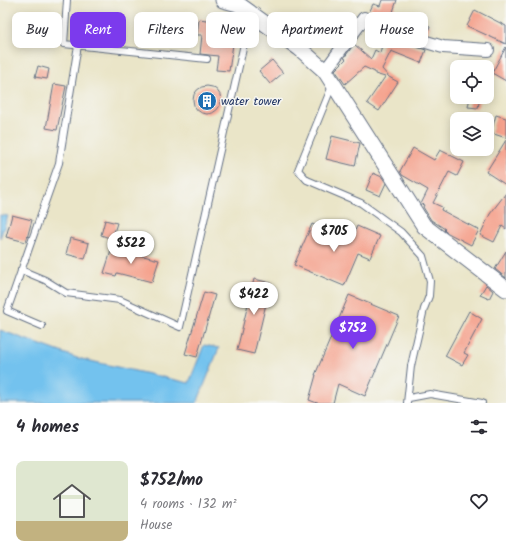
<!DOCTYPE html>
<html lang="en">
<head>
<meta charset="utf-8">
<style>
	body { margin:0; font-family:Kalam,sans-serif; background:#f2f2f3; color:#2b2b33; height:100vh; display:flex; flex-direction:column; font-size:15px; white-space:nowrap }
	* { box-sizing:border-box; margin:0 }
	p { font-size:13px; color:#7c7c81 }
	.icon { flex:none; width:22px; height:22px; fill:none; stroke:currentColor; stroke-width:2; stroke-linecap:round; stroke-linejoin:round }
	.map { position:relative; height:403px; overflow:hidden }
	.panel { display:flex; flex-direction:column; background:#fff; flex:1 }
	.panel>* { flex:none }
	.top-card { position:absolute; left:12px; top:12px; width:482px; height:36px; display:flex; gap:8px }
	.fabs { position:absolute; left:450px; top:60px; display:grid; gap:8px }
	.fabs a { display:grid; place-items:center; width:44px; height:44px; border-radius:8px; background:#fff; box-shadow:0 2px 10px #0003; font-size:20px }
	.price { position:absolute; translate:-50% -34px; padding:0 9px; border-radius:14px; background:#fff; color:#222; font-size:13px; line-height:26px; filter:drop-shadow(0 1px 2px #0008) }
	.price::after { content:''; position:absolute; left:50%; top:24px; width:12px; height:9px; margin-left:-6px; background:inherit; clip-path:polygon(0 0,100% 0,50% 100%) }
	.price.current { background:#7c3aed; color:#fff }
	ul { padding:0; list-style:none }
	li { display:flex; align-items:center; gap:12px; height:100px; padding:0 16px }
	li+li { border-top:1px solid #e1e1e2 }
	li span { display:grid; place-items:center; flex:none; width:112px; height:80px; border-radius:8px; color:#555 }
	li>.icon { margin-inline-start:auto }
	span .icon { width:48px; height:48px; fill:#fffc; stroke-width:1 }
	li b { font-size:17px }
	h2 { display:flex; justify-content:space-between; align-items:center; height:48px; padding:0 16px; font-size:17px }
	.tag { padding:0 14px; border-radius:8px; background:#fff; box-shadow:0 2px 10px #0003; font-size:14px; line-height:36px }
	.tag.current { background:#7c3aed; color:#fff }
	.map>svg:first-child { display:block }
	.water { fill:#73c2ee; stroke:#4778a6 }
	.building { fill:#f5a18c }
	.lines { fill:none; stroke-linecap:round; stroke-linejoin:round }
	.service-casing { stroke:#636f83; stroke-width:8 }
	.minor-casing { stroke:#636f83; stroke-width:14 }
	.tertiary-casing { stroke:#636f83; stroke-width:17 }
	.service { stroke:#fff; stroke-width:6 }
	.minor { stroke:#fff; stroke-width:12 }
	.tertiary { stroke:#fff; stroke-width:15 }
	.labels { text-anchor:middle; dominant-baseline:central; stroke-width:3; stroke-linejoin:round; paint-order:stroke }
	.poi-label { font-size:12px; fill:#1b2f5e; stroke:#f6f6f2; text-anchor:start }
</style>
</head>
<body>
<div class="map">
<svg width="506" height="403" viewBox="0 0 506 403">
	<rect width="100%" height="100%" fill="#f6f6f2"/>
	<filter id="ink" filterUnits="userSpaceOnUse"><feTurbulence type="fractalNoise" baseFrequency=".025" numOctaves="2"/><feDisplacementMap in="SourceGraphic" scale="8" xChannelSelector="R" yChannelSelector="G"/><feConvolveMatrix kernelMatrix="1 2 1 2 8 2 1 2 1" color-interpolation-filters="sRGB"/></filter>
	<filter id="wash" filterUnits="userSpaceOnUse"><feTurbulence type="fractalNoise" baseFrequency=".012" numOctaves="4" result="noise"/><feDisplacementMap in="SourceGraphic" scale="16" xChannelSelector="R" yChannelSelector="G"/><feGaussianBlur stdDeviation="0.9" result="paint"/><feColorMatrix in="noise" values="0 0 0 0 0 0 0 0 0 0 0 0 0 0 0 0 0 1.4 0 .05"/><feComposite in="paint" operator="in"/></filter>
	<g filter="url(#wash)">
		<rect width="100%" height="100%" fill="#eae5c8"/>
		<path class="water" d="M 0,215 L 8,216 L 0,238 Z
			M 0,330 L 77,358 L 189,383 L 204,345 L 219,348 L 197,403 L 0,403 Z"/>
		<g id="blocks">
			<path class="building" d="M 382,0 L 397,0 L 393,12 L 414,19 L 414,20 L 430,26 L 427,34 L 386,22 L 369,13 L 373,4 L 380,6 Z
				M 475,10 L 506,26 L 506,44 L 467,26 Z
				M 199,19 L 236,24 L 229,71 L 216,70 L 218,56 L 200,54 L 202,35 L 197,35 Z
				M 384,37 L 426,50 L 421,63 L 391,51 L 382,69 L 389,77 L 398,82 L 379,111 L 367,103 L 385,77 L 375,74 L 375,72 L 364,67 L 345,84 L 335,70 L 346,59 L 344,58 L 354,44 L 371,59 L 375,50 L 380,53 Z
				M 506,47 L 506,81 L 492,73 Z
				M 272,60 L 283,73 L 270,84 L 259,71 Z
				M 38,66 L 49,69 L 47,79 L 35,77 Z
				M 54,84 L 66,86 L 57,130 L 46,128 Z
				M193 100a14 14 0 1 1 28 0a14 14 0 1 1-28 0Z
				M 470,97 L 480,97 L 478,108 L 468,107 Z
				M 496,115 L 506,118 L 506,138 L 491,133 Z
				M 332,136 L 360,143 L 355,166 L 326,159 Z
				M 506,140 L 506,185 L 486,172 Z
				M 413,148 L 434,160 L 440,150 L 464,162 L 457,176 L 449,172 L 433,203 L 442,207 L 441,210 L 479,230 L 471,245 L 446,232 L 444,230 L 445,229 L 431,220 L 423,207 L 424,205 L 421,204 L 428,190 L 402,175 L 400,171 Z
				M 373,173 L 382,177 L 386,183 L 380,196 L 366,190 Z
				M 506,193 L 506,229 L 502,226 L 494,242 L 480,235 L 490,214 Z
				M 12,215 L 32,220 L 26,242 L 6,237 Z
				M 105,220 L 117,223 L 112,239 L 101,235 Z
				M 312,224 L 351,241 L 357,226 L 380,236 L 370,258 L 358,253 L 344,286 L 294,265 Z
				M 70,238 L 89,243 L 85,259 L 66,254 Z
				M 112,248 L 159,260 L 152,282 L 117,273 L 116,276 L 104,273 Z
				M 506,251 L 506,278 L 495,269 Z
				M 254,279 L 271,283 L 254,354 L 237,350 Z
				M 486,285 L 493,291 L 489,299 L 480,295 Z
				M 204,292 L 215,295 L 197,357 L 185,354 Z
				M 349,295 L 399,316 L 365,396 L 338,384 L 333,403 L 317,403 L 309,400 L 316,375 L 315,375 Z
				M 469,311 L 482,319 L 464,353 L 468,355 L 462,365 L 445,356 Z"/>
		</g>
	</g>
	<g filter="url(#ink)">
		<use href="#blocks" fill-opacity="0" stroke="#636f83" stroke-width="1"/>
		<g class="lines">
			<defs>
				<path id="service" d="M 67,0 L 64,44 L 207,59
					M 332,86 L 298,170 L 307,180 L 361,203 L 401,232 L 423,256 L 430,281 L 429,296 L 424,309 L 411,366 L 407,403
					M 21,270 L 45,280 L 66,293 L 120,300 L 180,327 L 251,13
					M 42,326 L 7,311 L 59,163 L 78,45
					M 409,398 L 430,394 L 482,403"/>
				<path id="minor" d="M 325,71 L 364,18 L 383,29 L 443,47 L 488,50"/>
				<path id="tertiary" d="M 223,0 L 238,4 L 299,48 L 325,71 L 424,226 L 506,289"/>
			</defs>
			<use href="#service" class="service-casing"/>
			<use href="#minor" class="minor-casing"/>
			<use href="#tertiary" class="tertiary-casing"/>
			<use href="#service" class="service"/>
			<use href="#minor" class="minor"/>
			<use href="#tertiary" class="tertiary"/>
		</g>
	</g>
	<defs>
		<symbol id="building-disc" viewBox="-11 -11 22 22"><circle r="9.5" fill="#1f6fb2" stroke="#f6f6f2"/><path d="M-4-6H4V6H1V3H-1V6H-4ZM-2.5-4.3h1.7v1.8h-1.7ZM.8-4.3h1.7v1.8H.8ZM-2.5-1h1.7V.8h-1.7ZM.8-1h1.7V.8H.8Z" fill="#fff"/></symbol>
	</defs>
	<g fill-rule="evenodd">
		<use href="#building-disc" x="196" y="90" width="22" height="22"/>
	</g>
	<g class="labels">
		<g class="poi-label">
			<text x="221" y="101">water tower</text>
		</g>
	</g>
</svg>
<div class="fabs">
<a><svg class="icon" aria-label="locate" viewBox="0 0 24 24"><circle cx="12" cy="12" r="6"/><path d="M12 2v4M12 18v4M2 12h4M18 12h4"/></svg></a>
<a><svg class="icon" aria-label="layers" viewBox="0 0 24 24"><path d="M12 4l9 5-9 5-9-5zM3 14l9 5 9-5"/></svg></a>
</div>
<b class="price" style="left:334px;top:253px">$705</b>
<b class="price" style="left:131px;top:265px">$522</b>
<b class="price" style="left:254px;top:316px">$422</b>
<b class="price current" style="left:353px;top:350px">$752</b>
<div class="top-card">
<a class="tag">Buy</a>
<a class="tag current">Rent</a>
<a class="tag">Filters</a>
<a class="tag">New</a>
<a class="tag">Apartment</a>
<a class="tag">House</a>
</div>
</div>
<section class="panel">
<h2>4 homes<svg class="icon" aria-label="filters" viewBox="0 0 24 24"><path d="M4 7h16M4 17h16"/><circle cx="9" cy="7" r="2"/><circle cx="15" cy="17" r="2"/></svg></h2>
<ul>
<li><span style="background:linear-gradient(#dfe7d0 75%,#c2b280 0)"><svg class="icon" aria-label="home" viewBox="0 0 24 24"><path d="M3 11l9-7 9 7M6 9v11h12V9"/></svg></span><div><b>$752/mo</b><p>4 rooms · 132 m²</p><p>House</p></div><svg class="icon" aria-label="heart" viewBox="0 0 24 24"><path d="M12 20l-8-8c-3-5 5-10 8-4 3-6 11-1 8 4z"/></svg></li>
</ul>
</section>
</body>
</html>
